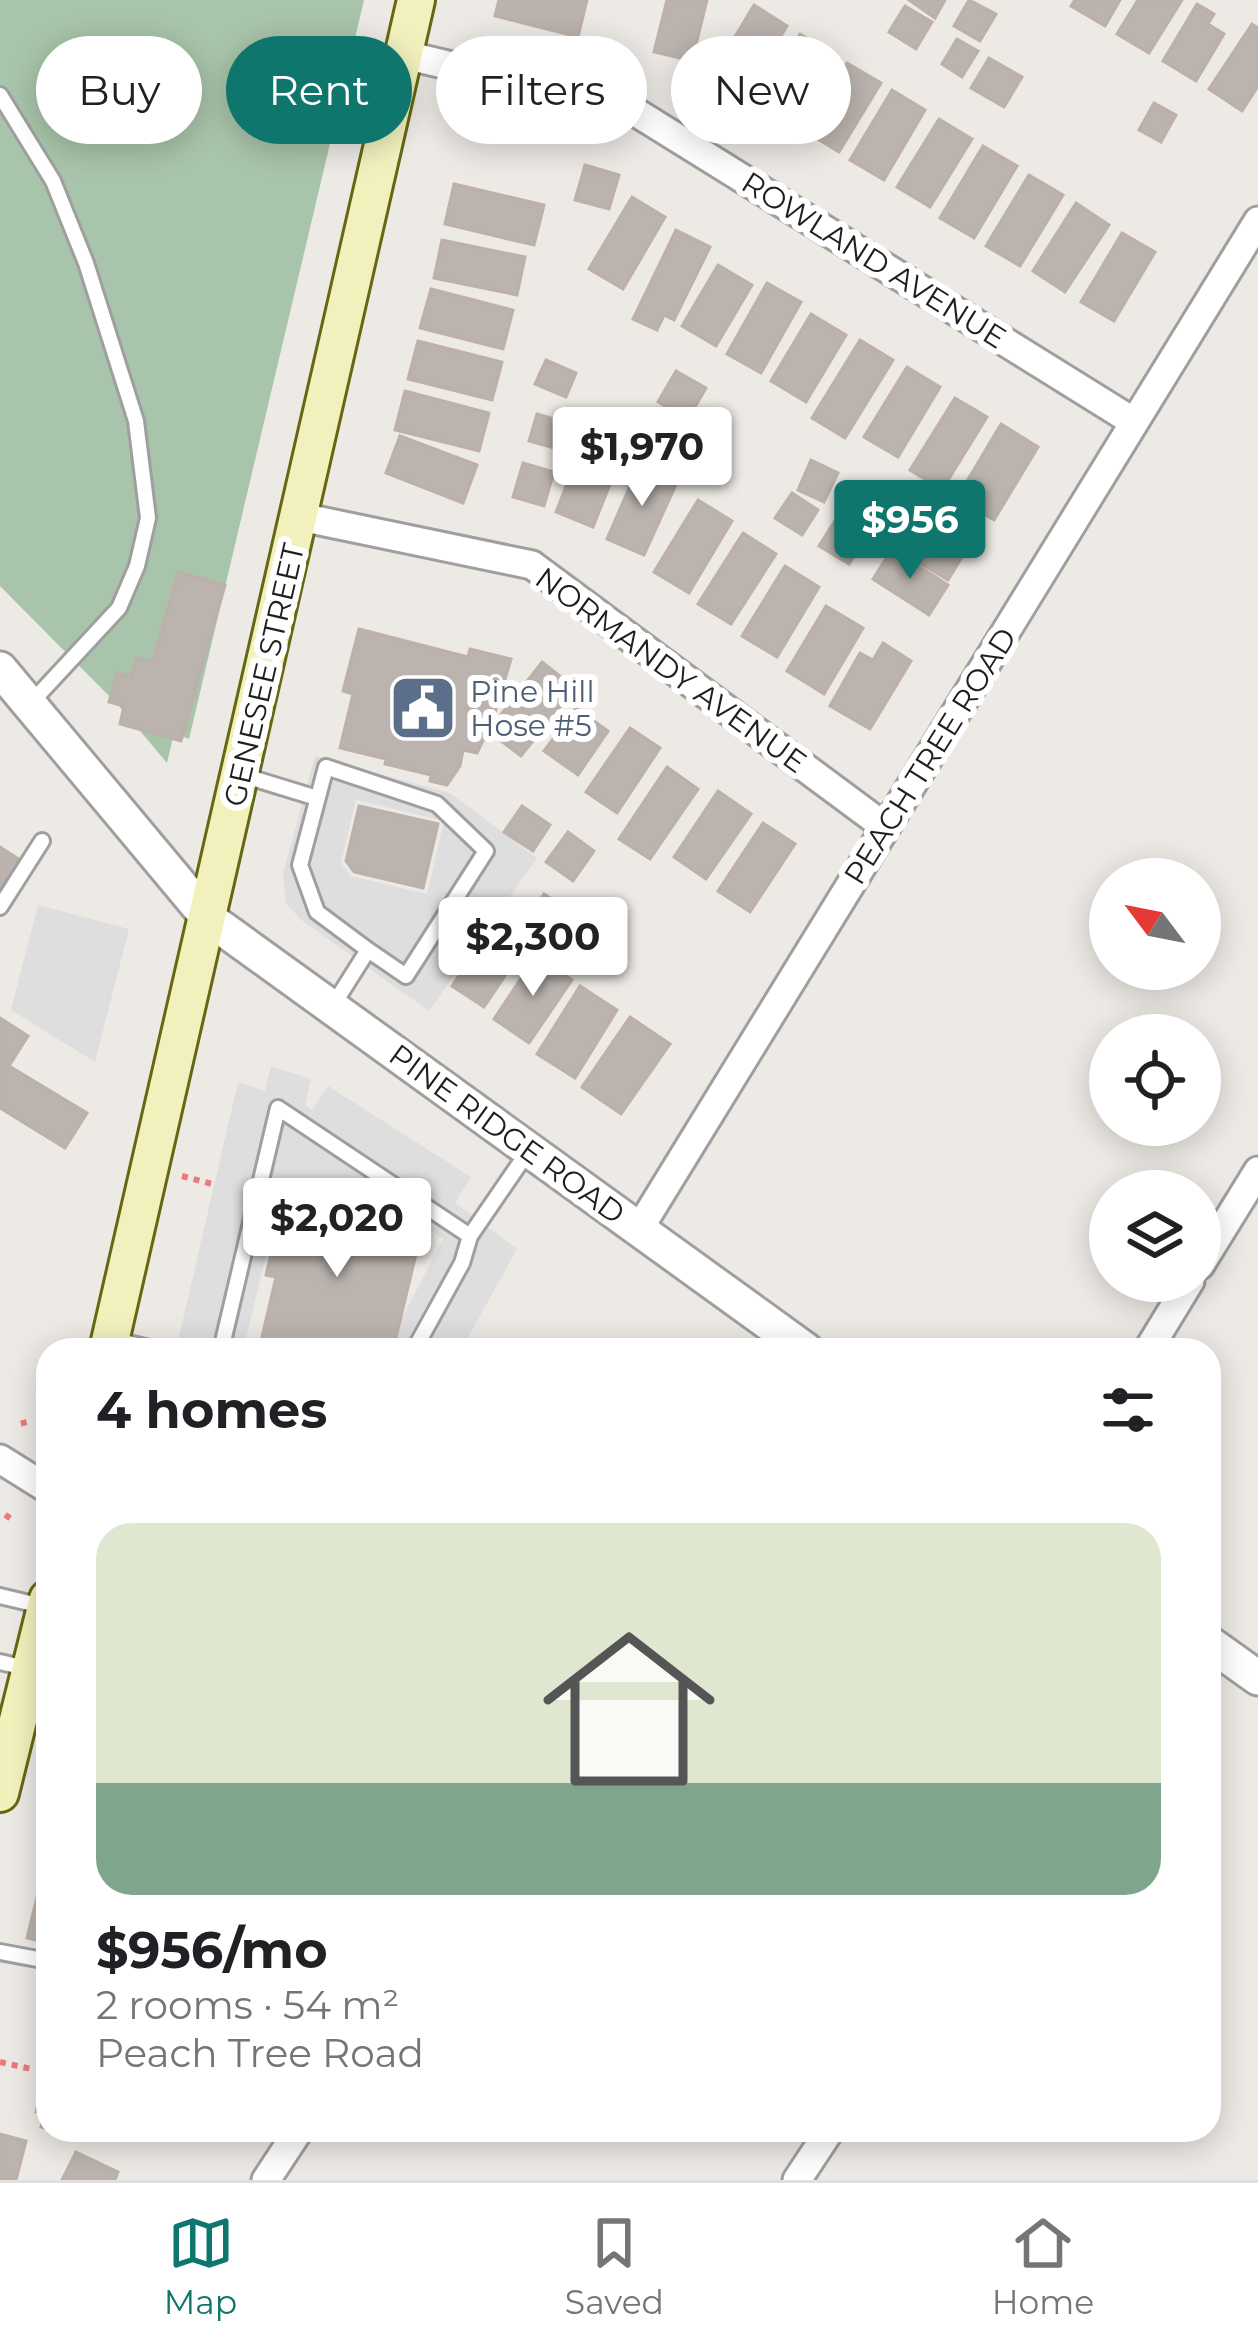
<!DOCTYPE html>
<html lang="en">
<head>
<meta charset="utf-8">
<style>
	body { margin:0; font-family:Montserrat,sans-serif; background:#f6f6f6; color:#202124; height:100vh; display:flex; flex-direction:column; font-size:45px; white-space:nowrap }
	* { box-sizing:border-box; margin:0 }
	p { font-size:39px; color:#757577 }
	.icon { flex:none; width:66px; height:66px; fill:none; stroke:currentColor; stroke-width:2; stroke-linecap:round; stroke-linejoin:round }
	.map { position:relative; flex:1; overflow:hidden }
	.sheet { position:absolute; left:36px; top:1338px; width:1185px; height:804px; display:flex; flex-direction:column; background:#fff; border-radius:36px; box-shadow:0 6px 30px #0003 }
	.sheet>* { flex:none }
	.top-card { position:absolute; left:36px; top:36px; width:1188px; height:108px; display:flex; gap:24px }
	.needle { width:78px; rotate:302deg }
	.controls { position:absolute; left:1089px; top:858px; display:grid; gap:24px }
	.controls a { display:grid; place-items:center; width:132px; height:132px; border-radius:50%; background:#fff; box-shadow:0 6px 30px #0003; font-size:60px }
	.price { position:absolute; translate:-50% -102px; padding:0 27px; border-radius:12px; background:#fff; color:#222; font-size:39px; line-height:78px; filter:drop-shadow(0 3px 6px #0008) }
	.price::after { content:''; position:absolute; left:50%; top:72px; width:36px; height:27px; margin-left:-18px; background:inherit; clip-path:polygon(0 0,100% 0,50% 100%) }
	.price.on { background:#0f766e; color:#fff }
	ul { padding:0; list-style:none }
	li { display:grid; align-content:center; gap:24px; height:636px; padding:0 60px }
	li span { display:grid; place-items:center; height:372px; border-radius:36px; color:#555 }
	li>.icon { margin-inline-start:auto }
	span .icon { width:216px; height:216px; fill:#fffc; stroke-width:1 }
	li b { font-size:51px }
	h2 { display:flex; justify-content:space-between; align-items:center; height:144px; padding:0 60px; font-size:51px }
	.chip { padding:0 42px; border-radius:54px; background:#fff; box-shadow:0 6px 30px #0003; font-size:42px; line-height:108px }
	.chip.on { background:#0f766e; color:#fff }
	.tabs { display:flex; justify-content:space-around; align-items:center; height:168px; border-top:3px solid #e0e0e0; background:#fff; font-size:33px; color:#757577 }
	.tabs a { display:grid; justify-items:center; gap:6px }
	.tabs .on { color:#0f766e }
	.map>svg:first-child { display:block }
	.cemetery { fill:#a8c4aa }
	.parking { fill:#dedede; fill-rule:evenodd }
	.building { fill:#bab3ae; stroke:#bdb0a9; stroke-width:3 }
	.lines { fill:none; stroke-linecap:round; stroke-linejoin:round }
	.service-casing { stroke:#9f9f9f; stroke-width:20 }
	.minor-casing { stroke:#9f9f9f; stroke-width:33 }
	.tertiary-casing { stroke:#9f9f9f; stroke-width:39 }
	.secondary-casing { stroke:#666811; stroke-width:42 }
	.path { stroke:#ea7b79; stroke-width:6; stroke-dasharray:6 6; stroke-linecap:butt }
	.service { stroke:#fff; stroke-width:14 }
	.minor { stroke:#fff; stroke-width:27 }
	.tertiary { stroke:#fff; stroke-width:33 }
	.secondary { stroke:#f2f1be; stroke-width:36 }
	.labels { text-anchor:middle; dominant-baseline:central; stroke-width:12; stroke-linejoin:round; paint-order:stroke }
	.street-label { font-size:30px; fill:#1e1e1e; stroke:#fff }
	.service-label { font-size:30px; fill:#4e5e75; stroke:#fff; text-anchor:start }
</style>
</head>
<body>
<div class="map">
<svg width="1258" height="2180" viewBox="0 0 1258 2180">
	<rect width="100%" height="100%" fill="#edeae5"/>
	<path class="cemetery" d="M 0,0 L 364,0 L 189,739 L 174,733 L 167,763 L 119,706 L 0,586 Z"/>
	<path class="parking" d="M 315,756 L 450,793 L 537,858 L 429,1011 L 300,919 L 286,903 L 283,874 ZM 356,800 L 444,821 L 427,894 L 351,876 L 341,863 Z
		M 38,905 L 129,929 L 95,1062 L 11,1010 Z
		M 271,1066 L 311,1079 L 305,1105 L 312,1110 L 328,1086 L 471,1177 L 455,1203 L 517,1249 L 461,1350 L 412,1350 L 396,1341 L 399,1324 L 443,1239 L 364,1187 L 360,1195 L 324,1187 L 321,1194 L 283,1185 L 243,1350 L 176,1350 L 238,1082 L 265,1091 Z"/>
	<path class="building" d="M 499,0 L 587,0 L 578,37 L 495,16 Z
		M 667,0 L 707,0 L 692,61 L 654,52 Z
		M 909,0 L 945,0 L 935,18 Z
		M 969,0 L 996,14 L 980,41 L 954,26 Z
		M 1075,0 L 1120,0 L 1105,26 L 1071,6 Z
		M 1138,0 L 1182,0 L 1149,53 L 1117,34 Z
		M 1197,4 L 1214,14 L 1208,24 L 1224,34 L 1196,81 L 1163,61 Z
		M 754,5 L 787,26 L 745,95 L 712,75 Z
		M 905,6 L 932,22 L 916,49 L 889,32 Z
		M 1252,24 L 1258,28 L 1258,86 L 1242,111 L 1209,89 Z
		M 800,34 L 833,54 L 791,123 L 758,103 Z
		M 957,39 L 978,51 L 962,77 L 942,64 Z
		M 989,58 L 1022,77 L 1004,107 L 971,88 Z
		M 847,63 L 881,83 L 839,152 L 806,132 Z
		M 892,90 L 925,110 L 884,180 L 850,160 Z
		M 1154,103 L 1176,115 L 1161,142 L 1139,130 Z
		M 939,119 L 972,139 L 930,207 L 897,187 Z
		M 983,146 L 1017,166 L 974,238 L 940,218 Z
		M 585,165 L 619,175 L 609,209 L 575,200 Z
		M 1029,175 L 1063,195 L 1020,266 L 986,246 Z
		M 454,184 L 544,205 L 534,245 L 445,224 Z
		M 632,197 L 665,217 L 623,289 L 589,269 Z
		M 1076,203 L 1109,225 L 1065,292 L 1033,271 Z
		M 676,230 L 710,247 L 674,320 L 664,315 L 657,330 L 633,319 Z
		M 1122,233 L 1155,252 L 1114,321 L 1081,302 Z
		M 442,240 L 525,257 L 517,295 L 434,278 Z
		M 718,265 L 752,285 L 716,346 L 682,326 Z
		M 767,283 L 801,302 L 761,373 L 727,354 Z
		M 431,289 L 513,310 L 503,349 L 420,328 Z
		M 811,314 L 846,335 L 806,402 L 771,381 Z
		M 860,340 L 893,360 L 845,438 L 812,418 Z
		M 418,341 L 502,362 L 492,400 L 408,379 Z
		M 546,360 L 576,373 L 566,397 L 535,384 Z
		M 907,367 L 940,387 L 898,457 L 864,437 Z
		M 676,371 L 706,388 L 688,419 L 658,402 Z
		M 405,391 L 489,413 L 479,451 L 395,430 Z
		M 955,398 L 987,417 L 942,490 L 910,470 Z
		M 537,414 L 568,423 L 561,450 L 529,441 Z
		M 1001,424 L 1038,447 L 994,520 L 957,498 Z
		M 700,434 L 722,448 L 706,472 L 685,458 Z
		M 586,435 L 624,449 L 593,527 L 556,512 Z
		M 400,436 L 477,465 L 463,503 L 386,473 Z
		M 811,460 L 838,473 L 824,502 L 798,490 Z
		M 523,463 L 554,472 L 544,506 L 513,497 Z
		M 640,463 L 678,480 L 644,555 L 607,539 Z
		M 792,493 L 818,510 L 802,535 L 775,518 Z
		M 698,500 L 732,521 L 689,593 L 654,572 Z
		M 894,506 L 968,547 L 948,580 L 876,537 Z
		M 836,519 L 866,537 L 849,564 L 819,546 Z
		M 743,533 L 776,554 L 731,624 L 698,604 Z
		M 892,549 L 948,585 L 929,615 L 873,579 Z
		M 785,566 L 819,587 L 777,657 L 742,636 Z
		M 178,572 L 225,585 L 181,741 L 120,724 L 124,706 L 109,702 L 117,673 L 131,677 L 136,658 L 153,662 Z
		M 826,606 L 863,628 L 824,694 L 787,671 Z
		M 359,629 L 468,657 L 470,649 L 511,659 L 492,722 L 477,753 L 463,750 L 460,766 L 447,785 L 430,781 L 431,775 L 385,764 L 386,759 L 340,748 L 353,694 L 343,691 Z
		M 883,643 L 911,661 L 870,729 L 830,706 L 860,653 L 873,660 Z
		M 542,662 L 575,688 L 521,756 L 488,731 Z
		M 576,708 L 608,731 L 578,775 L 544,751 Z
		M 630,728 L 660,748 L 617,813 L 586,792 Z
		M 667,767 L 698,789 L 650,859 L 619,839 Z
		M 718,791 L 751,814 L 706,879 L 674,857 Z
		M 359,806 L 438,824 L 423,888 L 354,872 L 346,861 Z
		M 522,806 L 550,825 L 533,851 L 504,832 Z
		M 763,823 L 795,844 L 750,912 L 718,891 Z
		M 568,832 L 594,851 L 573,881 L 546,862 Z
		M 0,847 L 20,860 L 0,891 Z
		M 544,894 L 567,909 L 547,938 L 525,923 Z
		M 598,913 L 621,929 L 600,960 L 576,944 Z
		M 483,940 L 515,961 L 484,1007 L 452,986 Z
		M 536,956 L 572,980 L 529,1043 L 494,1019 Z
		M 580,986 L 617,1010 L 575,1078 L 537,1054 Z
		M 630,1017 L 670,1044 L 621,1114 L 582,1087 Z
		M 0,1018 L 28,1036 L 9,1066 L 87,1113 L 65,1148 L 0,1108 Z
		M 285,1197 L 422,1229 L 393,1350 L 259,1350 L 276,1277 L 266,1275 Z
		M 48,1844 L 48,1878 L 39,1875 Z
		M 37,1897 L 48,1900 L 48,1943 L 27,1938 Z
		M 48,2063 L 48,2129 L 41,2127 L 44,2114 L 36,2112 Z
		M 52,2130 L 89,2130 L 87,2138 Z
		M 0,2134 L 26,2141 L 16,2180 L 0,2180 Z
		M 76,2152 L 118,2172 L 115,2180 L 62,2180 Z"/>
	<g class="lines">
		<defs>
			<path id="service" d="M 0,95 L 53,181 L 86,263 L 136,421 L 148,518 L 137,566 L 119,608 L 29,705
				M 242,775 L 317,798
				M 0,907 L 42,841
				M 332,1007 L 368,950 L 317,912 L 300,865 L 326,767 L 437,804 L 486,851 L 406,976 L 368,950
				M 111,1339 L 158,1350
				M 221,1350 L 278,1108 L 470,1236
				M 414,1350 L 462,1263 L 470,1236 L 529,1150
				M 0,1596 L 42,1606
				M 0,1662 L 30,1669
				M 0,1952 L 48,1961"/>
			<path id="minor" d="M 401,54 L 629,108 L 1134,422
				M 301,517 L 532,565 L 885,827
				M 639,1229 L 1258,221
				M 1200,1265 L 1258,1171
				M 1148,1350 L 1190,1281
				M 0,1459 L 48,1489
				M 266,2180 L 299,2130
				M 797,2180 L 830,2130"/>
			<path id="tertiary" d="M 0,669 L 208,918 L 806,1350
				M 1209,1643 L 1258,1678"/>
			<path id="secondary" d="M 108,1350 L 416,0
				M 0,1793 L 48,1599"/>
		</defs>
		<use href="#service" class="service-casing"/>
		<use href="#minor" class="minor-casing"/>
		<use href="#tertiary" class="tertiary-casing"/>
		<use href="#secondary" class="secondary-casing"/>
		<path class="path" d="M 182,1176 L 212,1184
			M 23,1420 L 25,1428
			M 6,1519 L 12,1510
			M 0,2062 L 31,2069"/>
		<use href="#service" class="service"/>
		<use href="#minor" class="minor"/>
		<use href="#tertiary" class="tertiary"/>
		<use href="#secondary" class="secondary"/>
	</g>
	<defs>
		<symbol id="civic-square" viewBox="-11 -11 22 22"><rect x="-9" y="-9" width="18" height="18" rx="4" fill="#5c6f8a" stroke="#fff"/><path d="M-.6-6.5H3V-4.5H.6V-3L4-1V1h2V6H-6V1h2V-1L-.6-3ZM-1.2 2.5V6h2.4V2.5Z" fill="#fff"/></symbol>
	</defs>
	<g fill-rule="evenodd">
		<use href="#civic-square" x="385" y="670" width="76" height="76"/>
	</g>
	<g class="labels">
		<g class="street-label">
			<text transform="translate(874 260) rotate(32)">ROWLAND AVENUE</text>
			<text transform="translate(671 670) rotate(36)">NORMANDY AVENUE</text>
			<text transform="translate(264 675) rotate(-77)">GENESEE STREET</text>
			<text transform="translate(930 756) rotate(-58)">PEACH TREE ROAD</text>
			<text transform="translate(507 1134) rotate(36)">PINE RIDGE ROAD</text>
		</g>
		<g class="service-label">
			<text x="470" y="691">Pine Hill<tspan x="470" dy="34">Hose #5</tspan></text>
		</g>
	</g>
</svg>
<div class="controls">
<a><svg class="needle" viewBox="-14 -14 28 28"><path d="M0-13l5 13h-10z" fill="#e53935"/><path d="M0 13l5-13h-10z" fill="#757577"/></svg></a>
<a><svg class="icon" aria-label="locate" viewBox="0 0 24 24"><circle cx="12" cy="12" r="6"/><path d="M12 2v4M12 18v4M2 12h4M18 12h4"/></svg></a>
<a><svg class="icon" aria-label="layers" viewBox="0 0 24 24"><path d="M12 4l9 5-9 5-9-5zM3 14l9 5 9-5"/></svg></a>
</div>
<b class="price" style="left:642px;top:509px">$1,970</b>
<b class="price on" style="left:910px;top:582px">$956</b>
<b class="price" style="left:533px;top:999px">$2,300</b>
<b class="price" style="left:337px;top:1280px">$2,020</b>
<div class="top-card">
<a class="chip">Buy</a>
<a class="chip on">Rent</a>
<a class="chip">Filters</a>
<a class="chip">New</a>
</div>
<section class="sheet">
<h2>4 homes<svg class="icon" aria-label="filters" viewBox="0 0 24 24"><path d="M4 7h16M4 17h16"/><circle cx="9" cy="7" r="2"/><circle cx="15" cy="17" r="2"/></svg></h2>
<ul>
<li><span style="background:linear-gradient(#dfe7d0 70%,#7fa58c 0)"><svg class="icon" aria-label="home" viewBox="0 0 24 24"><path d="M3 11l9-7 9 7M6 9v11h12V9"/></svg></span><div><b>$956/mo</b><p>2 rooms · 54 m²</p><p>Peach Tree Road</p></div></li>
</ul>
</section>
</div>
<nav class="tabs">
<a class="on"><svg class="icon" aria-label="map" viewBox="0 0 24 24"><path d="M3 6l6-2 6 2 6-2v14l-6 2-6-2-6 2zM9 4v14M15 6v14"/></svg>Map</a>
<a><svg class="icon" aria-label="saved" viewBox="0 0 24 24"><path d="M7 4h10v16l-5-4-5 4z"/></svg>Saved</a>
<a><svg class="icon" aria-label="home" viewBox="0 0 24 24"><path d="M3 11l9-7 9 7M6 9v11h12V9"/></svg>Home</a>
</nav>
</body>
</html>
